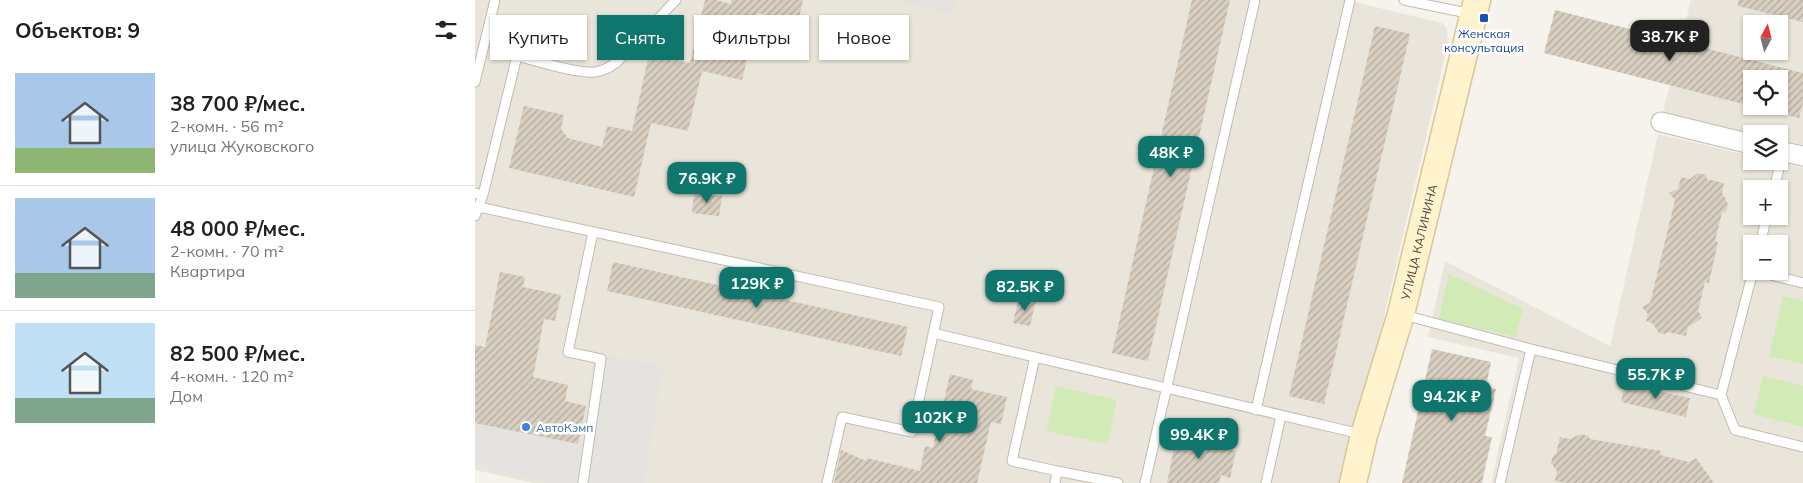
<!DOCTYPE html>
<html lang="ru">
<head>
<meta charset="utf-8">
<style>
	body { margin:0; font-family:Mulish,sans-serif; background:#f2f2f2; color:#222; height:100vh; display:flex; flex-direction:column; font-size:19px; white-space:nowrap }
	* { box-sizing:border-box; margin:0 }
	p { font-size:16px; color:#767676 }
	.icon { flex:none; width:28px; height:28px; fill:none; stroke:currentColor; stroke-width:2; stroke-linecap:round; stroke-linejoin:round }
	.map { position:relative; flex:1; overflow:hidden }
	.details { display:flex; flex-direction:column; background:#fff; width:475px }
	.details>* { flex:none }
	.top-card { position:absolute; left:15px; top:15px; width:475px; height:45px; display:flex; gap:10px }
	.needle { width:32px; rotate:7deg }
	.fabs { position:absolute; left:1268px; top:15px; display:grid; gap:10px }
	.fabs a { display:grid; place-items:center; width:45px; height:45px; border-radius:0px; background:#fff; box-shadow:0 1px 4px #0004; font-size:25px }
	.price { position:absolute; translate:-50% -42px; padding:0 11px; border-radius:10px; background:#0f766e; color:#fff; font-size:16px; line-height:32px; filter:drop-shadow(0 1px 2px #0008) }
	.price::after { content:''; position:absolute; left:50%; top:30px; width:15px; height:11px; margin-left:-8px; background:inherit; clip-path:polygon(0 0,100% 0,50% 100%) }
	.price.active { background:#222; color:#fff }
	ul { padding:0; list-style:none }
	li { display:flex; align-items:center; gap:15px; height:125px; padding:0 15px }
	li+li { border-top:1px solid #e0e0e0 }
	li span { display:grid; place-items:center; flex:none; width:140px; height:100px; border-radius:0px; color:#555 }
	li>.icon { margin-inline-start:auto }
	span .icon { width:60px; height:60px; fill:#fffc; stroke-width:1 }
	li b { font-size:21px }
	h2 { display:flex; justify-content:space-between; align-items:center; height:60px; padding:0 15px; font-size:21px }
	.tag { padding:0 18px; border-radius:0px; background:#fff; box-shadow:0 1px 4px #0004; font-size:18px; line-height:45px }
	.tag.active { background:#0f766e; color:#fff }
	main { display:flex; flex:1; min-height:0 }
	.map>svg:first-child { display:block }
	.residential { fill:#eae5da; fill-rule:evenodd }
	.park { fill:#d2eab5 }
	.parking { fill:#e5e3e0 }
	.building { fill:url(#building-hatch) }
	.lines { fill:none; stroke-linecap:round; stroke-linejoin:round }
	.lane-casing { stroke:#c2bbae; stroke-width:11 }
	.street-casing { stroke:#c2bbae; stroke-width:21 }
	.secondary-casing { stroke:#d6c79b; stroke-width:29 }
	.lane { stroke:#fff; stroke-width:9 }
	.street { stroke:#fff; stroke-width:19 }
	.secondary { stroke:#fff3cd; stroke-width:26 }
	.transit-dot { fill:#1a4fb4; stroke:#fff; stroke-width:2 }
	.shop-dot { fill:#3f7fe0; stroke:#fff; stroke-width:2 }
	.labels { text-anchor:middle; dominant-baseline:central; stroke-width:5; stroke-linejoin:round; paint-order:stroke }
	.transit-label { font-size:12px; fill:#164399; stroke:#fff }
	.street-label { font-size:12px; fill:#4b4439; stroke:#fff }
	.shop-label { font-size:12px; fill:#366cbe; stroke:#fff; text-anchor:start }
</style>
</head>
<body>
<main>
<section class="details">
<h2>Объектов: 9<svg class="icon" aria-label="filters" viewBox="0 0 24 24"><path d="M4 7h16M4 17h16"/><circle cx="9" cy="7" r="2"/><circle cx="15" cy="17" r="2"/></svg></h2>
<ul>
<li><span style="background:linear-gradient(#a9c7e8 75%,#8fb573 0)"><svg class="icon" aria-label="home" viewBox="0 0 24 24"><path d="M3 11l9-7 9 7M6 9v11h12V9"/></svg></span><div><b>38 700 ₽/мес.</b><p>2-комн. · 56 m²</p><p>улица Жуковского</p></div></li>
<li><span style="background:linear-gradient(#a9c7e8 75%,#7fa58c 0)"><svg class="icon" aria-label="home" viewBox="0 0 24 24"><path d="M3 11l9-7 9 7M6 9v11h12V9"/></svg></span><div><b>48 000 ₽/мес.</b><p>2-комн. · 70 m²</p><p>Квартира</p></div></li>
<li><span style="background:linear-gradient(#bfe0f5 75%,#7fa58c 0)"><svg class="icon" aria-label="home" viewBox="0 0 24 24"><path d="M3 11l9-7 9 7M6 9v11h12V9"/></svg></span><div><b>82 500 ₽/мес.</b><p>4-комн. · 120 m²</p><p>Дом</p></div></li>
</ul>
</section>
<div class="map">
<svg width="1328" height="483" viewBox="0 0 1328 483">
	<defs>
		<pattern id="building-hatch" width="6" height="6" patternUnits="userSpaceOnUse" patternTransform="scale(1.25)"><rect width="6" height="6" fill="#d8cfc1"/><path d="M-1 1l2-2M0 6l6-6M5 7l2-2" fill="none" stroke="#b1aa9e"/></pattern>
	</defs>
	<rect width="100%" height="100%" fill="#f6f3ec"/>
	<path class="residential" d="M 0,0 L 871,0 L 967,23 L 972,28 L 973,43 L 870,483 L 58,483 L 0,470 Z
		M 1216,0 L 1328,0 L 1328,145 L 1304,140 L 1304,134 L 1279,134 L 1188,112 ZM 1276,24 L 1304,24 L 1304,51 L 1276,51 ZM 1276,79 L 1304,79 L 1304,106 L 1276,106 Z
		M 1183,134 L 1276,156 L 1276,161 L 1300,161 L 1328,168 L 1328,483 L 1016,483 L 1044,358 L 953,337 L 970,261 L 1135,346 ZM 1276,189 L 1304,189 L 1304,216 L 1276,216 ZM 1276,244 L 1304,244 L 1304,271 L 1276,271 Z"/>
	<path class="park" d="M 974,274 L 1048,309 L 1041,337 L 964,319 Z
		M 1308,296 L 1328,301 L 1328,364 L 1294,356 Z
		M 1288,376 L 1328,386 L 1328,427 L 1279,414 Z
		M 581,386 L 642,400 L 633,444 L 571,431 Z"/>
	<path class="parking" d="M 418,0 L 481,0 L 478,14 Z
		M 119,352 L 188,367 L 169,483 L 75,483 L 0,466 L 0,423 L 103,444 L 111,406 Z"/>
	<path class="building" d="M 230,0 L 241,0 L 256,4 L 256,0 L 328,0 L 323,22 L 283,13 L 267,80 L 227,71 L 213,131 L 176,123 L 159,197 L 34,168 L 49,106 L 89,115 L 86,129 L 93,138 L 127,147 L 132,126 L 157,131 L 174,54 L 215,63 Z
		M 717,0 L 755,0 L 673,361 L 637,353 Z
		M 1263,0 L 1328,0 L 1328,22 L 1263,6 Z
		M 1080,10 L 1328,73 L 1328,103 L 1324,118 L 1277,106 L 1304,106 L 1304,79 L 1276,79 L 1276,106 L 1069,53 Z
		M 900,26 L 935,34 L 849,404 L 814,396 Z
		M 1223,173 L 1231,175 L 1232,179 L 1249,183 L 1247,193 L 1253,204 L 1251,211 L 1247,213 L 1240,241 L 1243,242 L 1234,283 L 1230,282 L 1223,311 L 1227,318 L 1213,327 L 1211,336 L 1193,332 L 1190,334 L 1184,333 L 1177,323 L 1171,321 L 1173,314 L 1167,307 L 1175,303 L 1200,200 L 1194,193 L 1203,189 L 1206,177 L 1215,179 Z
		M 219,193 L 247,196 L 244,216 L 217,213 Z
		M 138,262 L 433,327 L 426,356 L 132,291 Z
		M 25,272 L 50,277 L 48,287 L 86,295 L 80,321 L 69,319 L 58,377 L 93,385 L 90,401 L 111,406 L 103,444 L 0,423 L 0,345 L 10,347 Z
		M 544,297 L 561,300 L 555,326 L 538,323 Z
		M 957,349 L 1016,362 L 1011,387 L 1021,389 L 1010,436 L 1017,437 L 1007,483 L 927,483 Z
		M 475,374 L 498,380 L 496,389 L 532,397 L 526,424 L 516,422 L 502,483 L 359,483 L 366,450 L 391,461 L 392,458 L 445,471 L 450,446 L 458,448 Z
		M 1150,384 L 1215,398 L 1211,417 L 1146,402 Z
		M 703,428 L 727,433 L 725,444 L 761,451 L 755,478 L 746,475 L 744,483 L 692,483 Z
		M 1106,434 L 1113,436 L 1115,439 L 1186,451 L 1185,455 L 1214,462 L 1221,458 L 1239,483 L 1090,483 L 1080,481 L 1082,471 L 1076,463 L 1078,456 L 1081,454 L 1085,437 L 1095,439 Z"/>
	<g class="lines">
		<defs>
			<path id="lane" d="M 929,0 L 997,14
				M 0,82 L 20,0
				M 1299,189 L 1308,152
				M 0,193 L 8,195 L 0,216
				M 8,195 L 42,56 C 62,61 102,74 120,72 C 129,71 135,67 142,62 L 201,0
				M 4,207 L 464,307 L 437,432 L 367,417 L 352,483
				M 1285,244 L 1292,216
				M 1280,271 L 1328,283
				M 929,315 L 1056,349 L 1246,395 L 1278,271
				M 458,333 L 886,434
				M 560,357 L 537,461 L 582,471
				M 1246,395 L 1260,430 L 1328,447
				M 781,410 L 875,0
				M 108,483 L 126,359 L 93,352 L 118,232
				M 580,483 L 582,471 L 643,483
				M 670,483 L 780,0
				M 791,483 L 806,416
				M 1025,483 L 1056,349"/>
			<path id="street" d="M 1186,122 L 1276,144
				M 1304,151 L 1328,156"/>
			<g id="secondary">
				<path id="s1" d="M 878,483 L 889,435 L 926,314 L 1002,0"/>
			</g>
		</defs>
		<use href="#lane" class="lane-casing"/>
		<use href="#street" class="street-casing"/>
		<use href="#secondary" class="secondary-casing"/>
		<use href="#lane" class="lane"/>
		<use href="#street" class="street"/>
		<use href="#secondary" class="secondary"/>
	</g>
	<rect class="transit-dot" x="1004" y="13" width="10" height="10" rx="2.5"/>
	<circle class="shop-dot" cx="51" cy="427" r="5"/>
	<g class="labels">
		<g class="transit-label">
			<text x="1009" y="33">Женская<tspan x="1009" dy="14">консультация</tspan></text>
		</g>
		<g class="street-label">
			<text stroke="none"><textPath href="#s1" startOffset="250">УЛИЦА КАЛИНИНА</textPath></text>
		</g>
		<g class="shop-label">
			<text x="61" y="427">АвтоКэмп</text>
		</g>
	</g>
</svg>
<div class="fabs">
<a><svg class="needle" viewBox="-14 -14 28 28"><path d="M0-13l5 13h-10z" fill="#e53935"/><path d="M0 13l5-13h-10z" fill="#767676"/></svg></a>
<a><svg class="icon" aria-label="locate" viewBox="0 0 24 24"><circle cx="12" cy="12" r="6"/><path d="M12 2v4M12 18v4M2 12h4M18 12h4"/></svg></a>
<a><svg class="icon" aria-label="layers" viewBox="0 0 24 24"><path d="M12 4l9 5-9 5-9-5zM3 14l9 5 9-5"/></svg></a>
<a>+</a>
<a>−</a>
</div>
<b class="price active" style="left:1195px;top:62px">38.7K ₽</b>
<b class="price" style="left:696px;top:178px">48K ₽</b>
<b class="price" style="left:232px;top:204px">76.9K ₽</b>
<b class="price" style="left:282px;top:309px">129K ₽</b>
<b class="price" style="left:550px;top:312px">82.5K ₽</b>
<b class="price" style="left:1181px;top:400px">55.7K ₽</b>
<b class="price" style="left:977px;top:422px">94.2K ₽</b>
<b class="price" style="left:465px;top:443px">102K ₽</b>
<b class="price" style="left:724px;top:460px">99.4K ₽</b>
<div class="top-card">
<a class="tag">Купить</a>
<a class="tag active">Снять</a>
<a class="tag">Фильтры</a>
<a class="tag">Новое</a>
</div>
</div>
</main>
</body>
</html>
